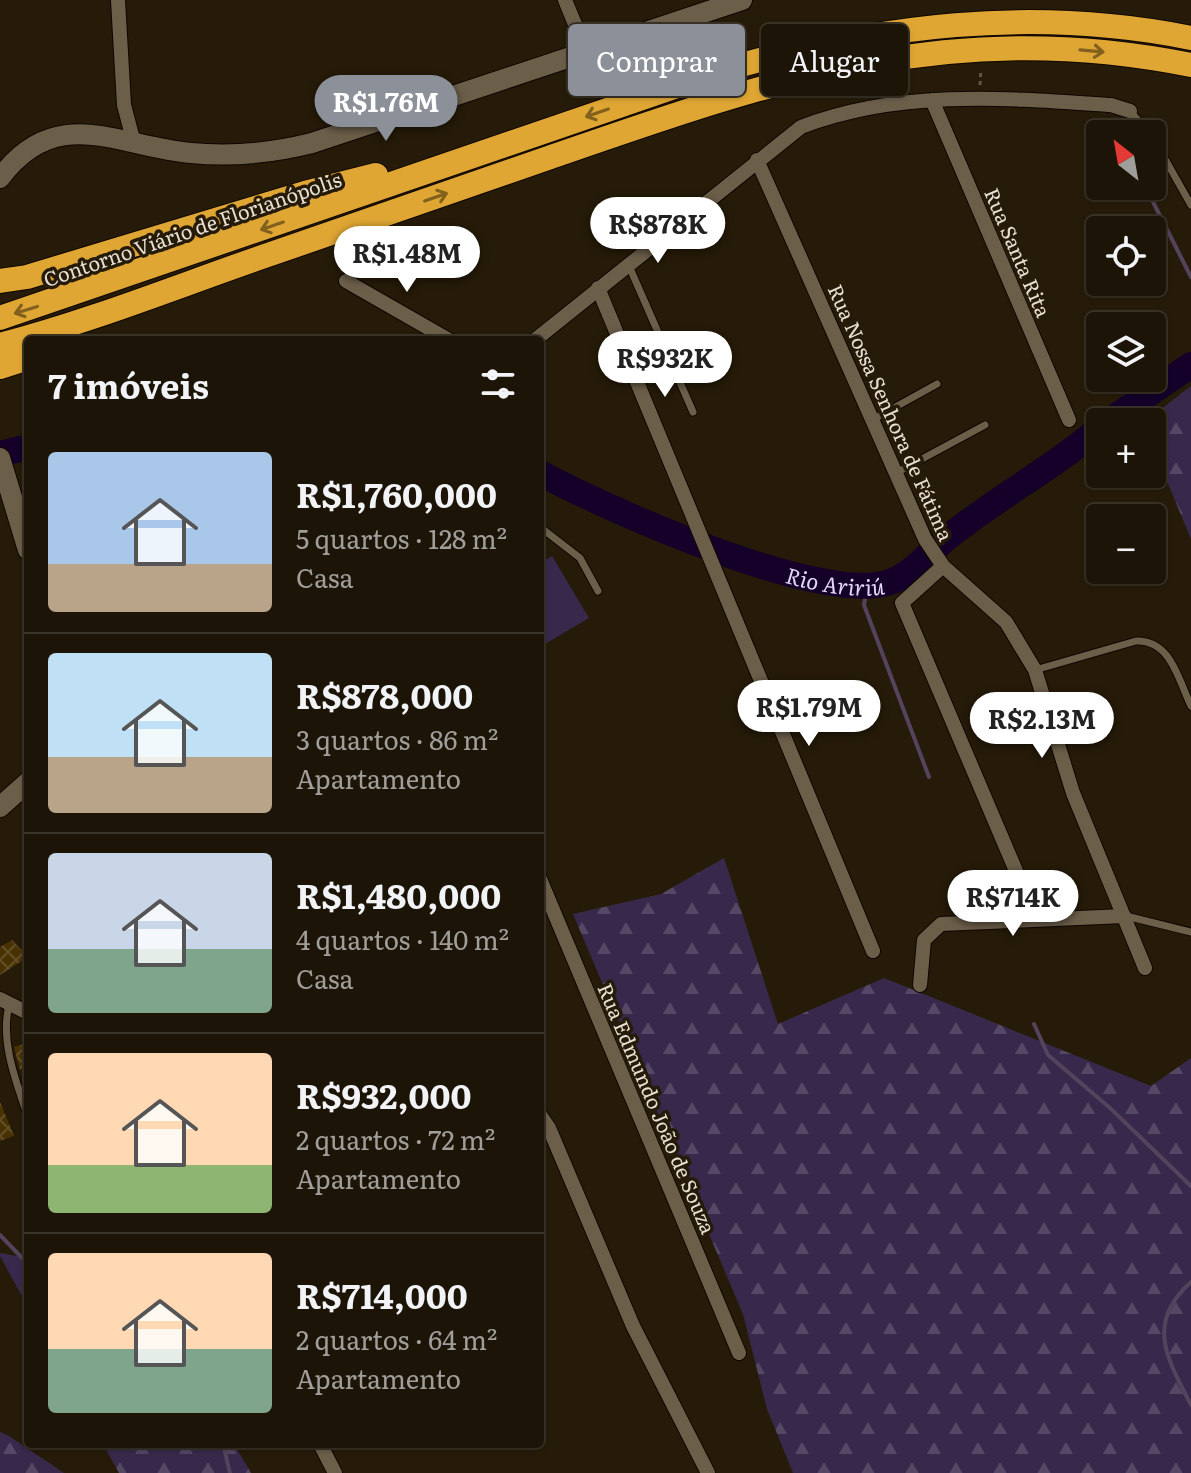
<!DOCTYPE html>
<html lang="pt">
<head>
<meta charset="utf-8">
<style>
	body { margin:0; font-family:Literata,serif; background:#251d10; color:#f1f3f6; height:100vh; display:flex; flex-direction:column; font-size:30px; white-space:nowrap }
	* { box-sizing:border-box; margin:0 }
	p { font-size:26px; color:#a09e9b }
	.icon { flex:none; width:44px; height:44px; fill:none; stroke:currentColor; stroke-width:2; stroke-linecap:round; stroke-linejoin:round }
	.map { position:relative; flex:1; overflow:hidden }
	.details { position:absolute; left:24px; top:336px; width:520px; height:1112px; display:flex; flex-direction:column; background:#1c1406; border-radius:8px; box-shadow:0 2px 6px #0004,0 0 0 2px #3a3328 }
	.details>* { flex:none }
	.banner { position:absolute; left:568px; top:24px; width:502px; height:72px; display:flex; gap:16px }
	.needle { width:52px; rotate:329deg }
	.controls { position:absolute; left:1086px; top:120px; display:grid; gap:16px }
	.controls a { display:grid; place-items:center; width:80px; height:80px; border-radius:8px; background:#1c1406; box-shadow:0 2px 6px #0004,0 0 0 2px #3a3328; font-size:40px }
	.price { position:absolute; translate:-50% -68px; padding:0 18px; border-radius:28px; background:#fff; color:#222; font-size:26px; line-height:52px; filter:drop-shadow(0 2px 4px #0008) }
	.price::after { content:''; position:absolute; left:50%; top:48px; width:24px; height:18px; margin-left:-12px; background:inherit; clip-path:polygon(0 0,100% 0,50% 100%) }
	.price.on { background:#8c9099; color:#fff }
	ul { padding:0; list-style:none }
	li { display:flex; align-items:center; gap:24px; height:200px; padding:0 24px }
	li+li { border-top:2px solid #3a3328 }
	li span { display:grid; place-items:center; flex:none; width:224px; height:160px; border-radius:8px; color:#555 }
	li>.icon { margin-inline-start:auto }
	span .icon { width:96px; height:96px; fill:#fffc; stroke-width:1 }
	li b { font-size:34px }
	h2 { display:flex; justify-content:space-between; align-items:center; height:96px; padding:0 24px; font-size:34px }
	.pill { padding:0 28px; border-radius:8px; background:#1c1406; box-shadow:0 2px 6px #0004,0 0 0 2px #3a3328; font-size:28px; line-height:72px }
	.pill.on { background:#8c9099; color:#fff }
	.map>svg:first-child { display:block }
	.forest { fill:url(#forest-firs) }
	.green { fill:#38294c }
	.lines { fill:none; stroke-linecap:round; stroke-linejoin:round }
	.stream { stroke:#53435c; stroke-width:4 }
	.river { stroke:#140029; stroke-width:26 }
	.building { fill:url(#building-cross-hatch) }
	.lane-casing { stroke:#0f0600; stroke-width:9 }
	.street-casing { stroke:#0f0600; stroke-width:16 }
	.secondary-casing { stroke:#0f0600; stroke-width:22 }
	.highway-casing { stroke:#0f0600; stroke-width:26 }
	.path { stroke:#605646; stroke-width:3; stroke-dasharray:4 4; stroke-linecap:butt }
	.lane { stroke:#6c5f4a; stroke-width:7 }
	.street { stroke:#6c5f4a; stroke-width:14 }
	.secondary { stroke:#6c5f4a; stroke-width:20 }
	.highway { stroke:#dfa633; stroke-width:24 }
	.oneway { stroke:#82601e }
	.labels { text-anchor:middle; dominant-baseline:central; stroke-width:7; stroke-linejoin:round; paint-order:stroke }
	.street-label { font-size:20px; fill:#e6dfd3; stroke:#261b08 }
	.water-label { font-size:22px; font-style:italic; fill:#e3d7f8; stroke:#261b08 }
</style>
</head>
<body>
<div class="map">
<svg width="1191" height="1473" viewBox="0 0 1191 1473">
	<defs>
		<pattern id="forest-firs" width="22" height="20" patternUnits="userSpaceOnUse" patternTransform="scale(2)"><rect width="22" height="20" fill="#38294c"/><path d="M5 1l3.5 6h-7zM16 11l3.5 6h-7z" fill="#554865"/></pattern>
		<pattern id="building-cross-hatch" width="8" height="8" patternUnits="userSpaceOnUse" patternTransform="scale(2)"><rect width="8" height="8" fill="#483202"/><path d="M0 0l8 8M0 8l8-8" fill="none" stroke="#624f26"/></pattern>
	</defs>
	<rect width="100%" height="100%" fill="#261b08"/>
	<path class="forest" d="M 1191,386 L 1191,539 L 1152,445 L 1152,422 L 1145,422 Z
		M 724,858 L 778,1024 L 884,978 L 1151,1086 L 1191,1058 L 1191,1473 L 793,1473 L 767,1409 L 743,1314 L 573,914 L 661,894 Z
		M 0,1253 L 28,1258 L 28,1307 L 0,1256 Z
		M 0,1432 L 9,1436 L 64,1473 L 0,1473 Z
		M 103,1444 L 234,1444 L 251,1473 L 119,1473 Z"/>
	<path class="green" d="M 552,556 L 589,618 L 540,647 L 540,563 Z"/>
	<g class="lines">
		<path class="stream" d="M 1119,127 L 1122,134
			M 1145,186 L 1191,277
			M 867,586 L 864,605 L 929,777
			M 1034,1024 L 1048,1055 L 1110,1108 L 1191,1186
			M 0,1235 L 28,1264
			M 1191,1282 C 1145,1323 1167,1358 1191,1405
			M 223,1444 L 230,1473"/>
		<g class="river">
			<path d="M 1108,422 L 1191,365"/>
			<path d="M 0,454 L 28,447"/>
			<path id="s1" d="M 540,473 C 605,508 822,606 890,582 C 913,574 928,553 947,538 C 996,498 1052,469 1100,428"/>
		</g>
	</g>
	<path class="building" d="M 12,940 L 28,957 L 0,975 L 0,947 Z
		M 24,1044 L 28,1066 L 20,1070 L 14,1047 Z
		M 0,1102 L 14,1136 L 0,1141 Z"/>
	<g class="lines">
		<defs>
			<path id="lane" d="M 1130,111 L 1150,134
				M 1152,136 L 1191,205
				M 629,266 L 693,412
				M 872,420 L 937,384
				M 896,473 L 985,425
				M 540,527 L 580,558 L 598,591
				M 1035,670 L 1136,641 C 1171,640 1178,679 1191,706
				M 1126,916 L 1191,932
				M 9,1005 C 0,1042 16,1081 28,1117"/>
			<path id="street" d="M 118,0 L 124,105 L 134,143
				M 565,0 L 586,51
				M 932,100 L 1069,420
				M 757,160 L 925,539 L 943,566 L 1006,622 L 1035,670 L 1073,793 L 1145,968
				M 346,281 L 449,340
				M 598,288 L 873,951
				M 535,340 L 801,127 C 900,89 1007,98 1111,105 L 1130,111
				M 943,566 L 902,603 L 1036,918
				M 540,879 L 739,1353
				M 920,985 L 924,940 L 941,924 L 1124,916
				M 0,999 L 28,1013
				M 540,1115 L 549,1128 L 633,1326 L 708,1473
				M 320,1444 L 335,1473"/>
			<path id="secondary" d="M 0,178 C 57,102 118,147 191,153 C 232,157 272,153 312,143 L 742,0
				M 0,458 L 28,550
				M 0,807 L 28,782"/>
			<path id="highway" d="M 0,281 L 27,277 L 305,193 L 376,175
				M 0,318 L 724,70 C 878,25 1032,6 1191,38
				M 0,345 C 88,322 173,288 259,258 C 355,224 452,192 548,158 C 773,80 948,17 1191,65
				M 0,367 L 28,358"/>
		</defs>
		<use href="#lane" class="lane-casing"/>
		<use href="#street" class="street-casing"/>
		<use href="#secondary" class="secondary-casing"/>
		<use href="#highway" class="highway-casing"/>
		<path class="path" d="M 980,85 L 981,69"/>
		<use href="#lane" class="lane"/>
		<use href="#street" class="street"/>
		<use href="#secondary" class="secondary"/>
		<use href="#highway" class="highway"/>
	</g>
	<defs><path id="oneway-shaft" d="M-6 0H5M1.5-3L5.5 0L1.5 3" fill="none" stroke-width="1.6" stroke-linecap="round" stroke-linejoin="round" transform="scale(2)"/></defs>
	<g class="oneway">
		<use href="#oneway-shaft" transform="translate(1092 51) rotate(5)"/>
		<use href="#oneway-shaft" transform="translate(597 113) rotate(161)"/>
		<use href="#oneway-shaft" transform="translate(436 197) rotate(-19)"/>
		<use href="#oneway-shaft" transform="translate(272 226) rotate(161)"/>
		<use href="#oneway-shaft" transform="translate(26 310) rotate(163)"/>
	</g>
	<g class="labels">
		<g class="street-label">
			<text transform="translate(192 228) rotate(-19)">Contorno Viário de Florianópolis</text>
			<text transform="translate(1019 252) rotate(67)">Rua Santa Rita</text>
			<text transform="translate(892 412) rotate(66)">Rua Nossa Senhora de Fátima</text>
			<text transform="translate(658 1108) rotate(67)">Rua Edmundo João de Souza</text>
		</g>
		<g class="water-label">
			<text stroke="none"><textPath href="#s1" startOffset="316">Rio Aririú</textPath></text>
		</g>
	</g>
</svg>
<div class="controls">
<a><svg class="needle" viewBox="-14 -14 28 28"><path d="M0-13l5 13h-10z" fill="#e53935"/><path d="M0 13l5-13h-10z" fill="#a09e9b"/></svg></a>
<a><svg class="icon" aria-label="locate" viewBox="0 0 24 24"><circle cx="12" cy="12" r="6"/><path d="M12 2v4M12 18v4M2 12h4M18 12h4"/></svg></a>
<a><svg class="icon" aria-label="layers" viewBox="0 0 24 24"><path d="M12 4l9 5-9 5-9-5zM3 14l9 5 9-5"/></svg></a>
<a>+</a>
<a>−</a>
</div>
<b class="price on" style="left:386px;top:143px">R$1.76M</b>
<b class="price" style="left:658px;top:265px">R$878K</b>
<b class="price" style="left:407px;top:294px">R$1.48M</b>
<b class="price" style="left:665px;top:399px">R$932K</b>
<b class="price" style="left:809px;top:748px">R$1.79M</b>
<b class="price" style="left:1042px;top:760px">R$2.13M</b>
<b class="price" style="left:1013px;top:938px">R$714K</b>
<div class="banner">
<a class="pill on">Comprar</a>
<a class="pill">Alugar</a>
</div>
<section class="details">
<h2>7 imóveis<svg class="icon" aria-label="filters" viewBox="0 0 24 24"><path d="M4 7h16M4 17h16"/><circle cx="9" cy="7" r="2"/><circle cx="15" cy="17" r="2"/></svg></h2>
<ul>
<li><span style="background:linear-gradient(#a9c7e8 70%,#b9a48a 0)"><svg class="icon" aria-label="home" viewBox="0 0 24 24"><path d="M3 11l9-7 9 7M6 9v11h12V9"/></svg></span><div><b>R$1,760,000</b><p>5 quartos · 128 m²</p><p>Casa</p></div></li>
<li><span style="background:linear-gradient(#bfe0f5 65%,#b9a48a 0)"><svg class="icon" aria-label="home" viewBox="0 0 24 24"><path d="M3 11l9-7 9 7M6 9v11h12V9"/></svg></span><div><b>R$878,000</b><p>3 quartos · 86 m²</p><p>Apartamento</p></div></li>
<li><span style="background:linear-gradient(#c9d6e8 60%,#7fa58c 0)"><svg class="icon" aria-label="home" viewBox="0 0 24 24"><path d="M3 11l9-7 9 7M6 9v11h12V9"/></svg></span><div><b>R$1,480,000</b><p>4 quartos · 140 m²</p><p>Casa</p></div></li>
<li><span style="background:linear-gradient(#ffd9b3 70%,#8fb573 0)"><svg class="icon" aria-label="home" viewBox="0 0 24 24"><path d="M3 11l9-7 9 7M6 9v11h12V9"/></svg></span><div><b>R$932,000</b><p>2 quartos · 72 m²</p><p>Apartamento</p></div></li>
<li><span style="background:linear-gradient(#ffd9b3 60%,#7fa58c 0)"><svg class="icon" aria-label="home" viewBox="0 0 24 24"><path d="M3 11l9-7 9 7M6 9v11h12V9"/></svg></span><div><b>R$714,000</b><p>2 quartos · 64 m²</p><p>Apartamento</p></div></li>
</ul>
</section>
</div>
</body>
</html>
